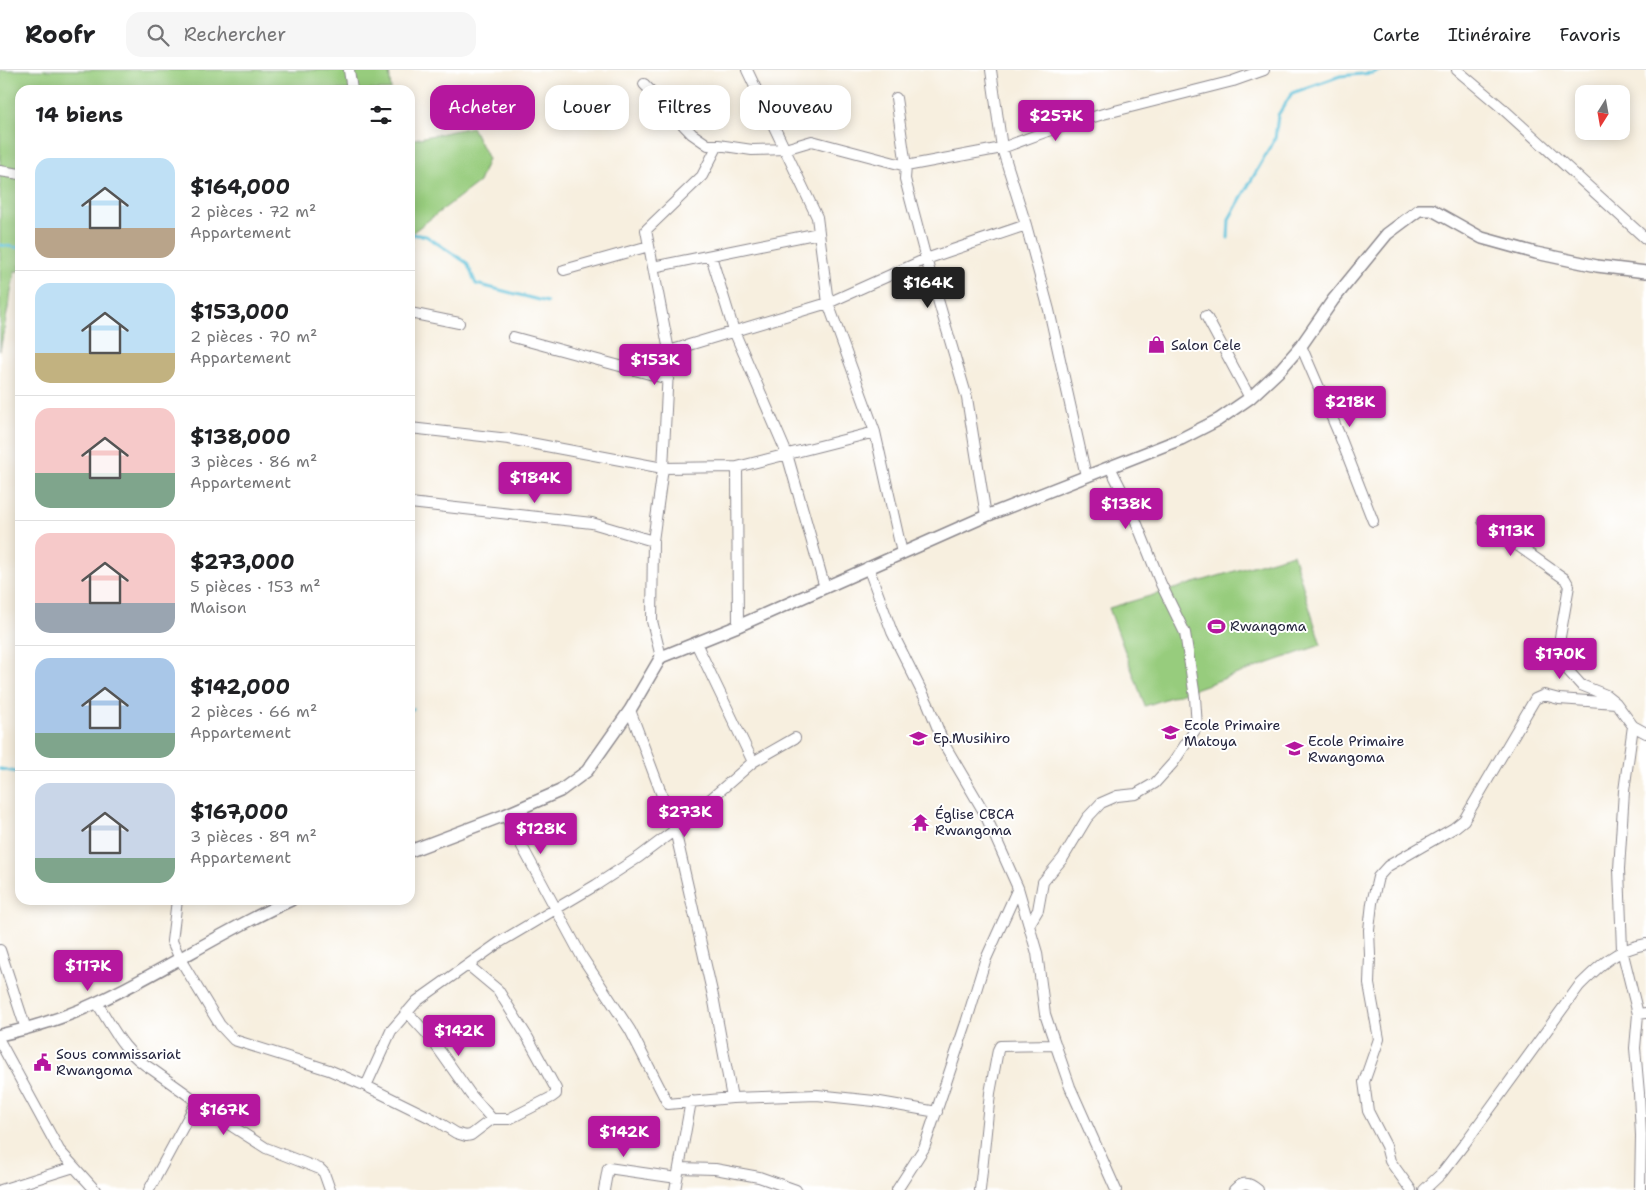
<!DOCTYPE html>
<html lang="fr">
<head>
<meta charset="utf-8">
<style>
	body { margin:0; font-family:"Shantell Sans",sans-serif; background:#f6f6f6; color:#202124; height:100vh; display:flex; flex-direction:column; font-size:19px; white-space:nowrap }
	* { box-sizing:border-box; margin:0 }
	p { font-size:16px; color:#757577 }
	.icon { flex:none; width:28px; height:28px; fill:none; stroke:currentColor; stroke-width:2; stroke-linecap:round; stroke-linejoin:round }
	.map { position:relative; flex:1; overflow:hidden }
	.drawer { position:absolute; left:15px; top:15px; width:400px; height:820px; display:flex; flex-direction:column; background:#fff; border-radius:15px; box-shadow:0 2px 12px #0003 }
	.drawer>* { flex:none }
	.banner { position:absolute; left:430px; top:15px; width:475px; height:45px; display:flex; gap:10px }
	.needle { width:32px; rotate:191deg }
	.tools { position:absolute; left:1575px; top:15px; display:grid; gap:10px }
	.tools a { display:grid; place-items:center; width:55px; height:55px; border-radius:10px; background:#fff; box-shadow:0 2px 12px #0003; font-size:25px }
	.price { position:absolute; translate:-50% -42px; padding:0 11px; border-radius:5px; background:#b5179e; color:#fff; font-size:16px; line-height:32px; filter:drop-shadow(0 1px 2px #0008) }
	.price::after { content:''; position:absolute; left:50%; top:30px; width:15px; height:11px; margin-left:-8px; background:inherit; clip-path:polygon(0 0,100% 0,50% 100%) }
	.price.on { background:#222; color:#fff }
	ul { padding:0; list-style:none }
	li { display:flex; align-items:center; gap:15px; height:125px; padding:0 20px }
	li+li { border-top:1px solid #e0e0e0 }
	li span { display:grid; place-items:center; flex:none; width:140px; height:100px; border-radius:15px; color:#555 }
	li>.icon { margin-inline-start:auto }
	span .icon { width:60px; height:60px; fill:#fffc; stroke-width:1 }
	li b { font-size:21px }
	h2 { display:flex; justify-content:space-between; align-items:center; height:60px; padding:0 20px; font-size:21px }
	.pill { padding:0 18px; border-radius:15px; background:#fff; box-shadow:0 2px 12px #0003; font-size:18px; line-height:45px }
	.pill.on { background:#b5179e; color:#fff }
	header { display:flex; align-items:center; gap:30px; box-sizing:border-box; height:70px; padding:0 25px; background:#fff; border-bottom:1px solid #e0e0e0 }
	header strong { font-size:24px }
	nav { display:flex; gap:28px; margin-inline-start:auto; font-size:18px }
	.search { width:350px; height:45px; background:#f6f6f6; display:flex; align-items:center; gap:12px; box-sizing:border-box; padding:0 18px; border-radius:15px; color:#757577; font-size:19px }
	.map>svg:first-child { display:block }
	.green { fill:#97cc7d; stroke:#5c775c }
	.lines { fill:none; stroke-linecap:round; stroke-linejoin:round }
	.stream { stroke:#5cc1da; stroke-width:3 }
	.minor-casing { stroke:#8c888d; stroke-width:12 }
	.tertiary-casing { stroke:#8c888d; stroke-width:14 }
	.minor { stroke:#fff; stroke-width:10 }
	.tertiary { stroke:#fff; stroke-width:11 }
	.labels { text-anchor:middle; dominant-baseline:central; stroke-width:4; stroke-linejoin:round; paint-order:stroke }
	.poi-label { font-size:14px; fill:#22223b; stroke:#fff; text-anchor:start }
</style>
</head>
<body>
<header>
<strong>Roofr</strong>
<div class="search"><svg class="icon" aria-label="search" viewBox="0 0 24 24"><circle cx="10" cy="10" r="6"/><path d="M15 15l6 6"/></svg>Rechercher</div>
<nav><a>Carte</a><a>Itinéraire</a><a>Favoris</a></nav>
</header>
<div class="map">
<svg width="1646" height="1120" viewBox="0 0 1646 1120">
	<rect width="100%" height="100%" fill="#fff"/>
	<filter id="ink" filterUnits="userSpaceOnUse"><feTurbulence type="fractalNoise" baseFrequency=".02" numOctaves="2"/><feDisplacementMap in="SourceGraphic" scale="10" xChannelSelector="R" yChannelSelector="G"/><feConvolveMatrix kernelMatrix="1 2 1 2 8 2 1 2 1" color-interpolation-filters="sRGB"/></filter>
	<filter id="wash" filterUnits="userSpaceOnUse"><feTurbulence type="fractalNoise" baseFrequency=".0096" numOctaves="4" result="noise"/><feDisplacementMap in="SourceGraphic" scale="20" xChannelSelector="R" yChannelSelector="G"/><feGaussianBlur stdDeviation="1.12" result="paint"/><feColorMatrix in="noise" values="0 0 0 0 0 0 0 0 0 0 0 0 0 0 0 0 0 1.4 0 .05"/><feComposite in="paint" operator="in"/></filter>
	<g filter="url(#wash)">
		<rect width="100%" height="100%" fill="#f7efdf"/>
		<path class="green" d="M 0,0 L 389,0 L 391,20 L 20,20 L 20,201 L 15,201 L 0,281 Z
			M 472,57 L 488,89 L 479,112 L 413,162 L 410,186 L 410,70 Z
			M 1293,484 L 1321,575 L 1145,636 L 1109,538 Z"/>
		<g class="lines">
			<path class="stream" d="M 410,164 L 426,166 L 467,193 L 476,214 L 547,232
				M 1228,168 L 1229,149 L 1275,69 L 1278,45 L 1292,23 L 1340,6 L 1372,3 L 1382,0
				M 0,175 L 20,178
				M 410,640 L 413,639
				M 0,699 L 17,702 L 20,700"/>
		</g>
	</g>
	<g filter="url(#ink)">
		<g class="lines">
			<defs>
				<path id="minor" d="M 349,0 L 352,20
					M 747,0 L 817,147 L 828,233 L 875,362 L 902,483
					M 991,0 L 1002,78 L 1026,155 L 1049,240 L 1086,406
					M 1457,0 L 1502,38 L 1646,169
					M 644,14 L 692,64 L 708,75 L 718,75 L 752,80 L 785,79 L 812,71 L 906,96 L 1002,78 L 1045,62 L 1103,44 L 1233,11 L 1264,0
					M 896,28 L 906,96 L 905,109 L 926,189 L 967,328 L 986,446
					M 0,101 L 20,104
					M 711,186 L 734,261 L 787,384 L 825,518
					M 653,197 L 819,163
					M 564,200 L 649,176
					M 410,243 L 459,253
					M 1206,246 L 1250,328
					M 513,267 L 668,309
					M 1301,276 L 1339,364 L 1373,451
					M 669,281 L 828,233 L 926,189 L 1026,155
					M 410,358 L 509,369 L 663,398 L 737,397 L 875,362
					M 737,397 L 738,556
					M 410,433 L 592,453 L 653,471
					M 1483,451 L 1565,509 L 1569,516 L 1560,567 L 1561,588 L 1564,596 L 1581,615 L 1606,625 L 1616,633 L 1633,656 L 1646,663
					M 868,497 L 892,562 L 928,634 L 944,674 L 984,742 L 1018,818 L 1037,883 L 1045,944 L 1048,953 L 1070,1017 L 1116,1120
					M 696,573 L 753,692
					M 661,587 L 652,551 L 653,471 L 663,398 L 669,281 L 646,160 L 702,106 L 718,75
					M 1633,656 L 1624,721 L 1619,799 L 1622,880 L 1638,944 L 1646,943
					M 505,745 L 582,887 L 630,960 L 668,1034 L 732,1028 L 713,926 L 675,760 L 630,640
					M 177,830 L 172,871 L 180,889 L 220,955 L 234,970 L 329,1000 L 366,1016 L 435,1050 L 456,1063 L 466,1066 L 471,1065 L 492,1049 L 509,1049 L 552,1027 L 556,1024 L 556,1019 L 528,968 L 498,920 L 468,895
					M 1029,855 L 1038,840 L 1043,812 L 1063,788 L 1087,748 L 1101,733 L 1117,726 L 1136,724 L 1155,713 L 1173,693 L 1197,657 L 1195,627 L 1185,563 L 1161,514 L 1131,439 L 1110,397
					M 0,880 L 26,959
					M 97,933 C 114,960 124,983 153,1000 L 227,1053 L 266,1078 L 320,1099 L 324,1103 L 330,1120
					M 407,942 L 430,967 L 471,1025 L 492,1049
					M 1638,944 L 1635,978 L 1639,1023 L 1641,1066 L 1640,1120
					M 0,972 L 59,1080 L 95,1120
					M 366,1016 L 391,961 L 417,931 L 500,872 L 596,815 L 639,787 L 675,760 L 753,692 L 795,668
					M 732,1028 L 817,1025 L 874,1031 L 937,1042
					M 679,1098 L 715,1099 L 759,1107 L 796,1120
					M 1,1120 L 74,1097
					M 149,1120 L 197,1031
					M 604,1120 L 608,1098 L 677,1108
					M 675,1120 L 691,1031
					M 897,1120 L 924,1078 L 966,953 L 985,891 L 1018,818
					M 980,1120 L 990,1023 L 998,980 L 1000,976 L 1056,975
					M 1234,1120 C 1243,1111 1249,1112 1258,1120
					M 1411,1120 L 1390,1091 L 1386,1076 L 1368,1041 L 1364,1012 L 1379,969 L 1369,914 L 1370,885 L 1369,860 L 1372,833 L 1378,807 L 1388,796 L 1454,758 L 1464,750 L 1535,629 L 1544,625 L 1559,629 L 1616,633
					M 1424,1120 L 1441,1104 L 1465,1073 L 1579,916 C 1600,895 1615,880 1646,874"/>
				<path id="tertiary" d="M 410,781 L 505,745 L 560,721 L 587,701 L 630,640 L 661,587 L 738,556 L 986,446 L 1181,369 L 1218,350 L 1250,328 L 1280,300 L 1301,276 L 1333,230 L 1387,164 L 1419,140 L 1432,140 L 1482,168 L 1536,183 L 1597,196 L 1646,202
					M 0,965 C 31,958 69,946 98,932 C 164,901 224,860 291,830"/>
			</defs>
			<use href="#minor" class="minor-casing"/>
			<use href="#tertiary" class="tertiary-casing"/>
			<use href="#minor" class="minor"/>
			<use href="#tertiary" class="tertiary"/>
		</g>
	</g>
	<defs>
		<symbol id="shop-bare" viewBox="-9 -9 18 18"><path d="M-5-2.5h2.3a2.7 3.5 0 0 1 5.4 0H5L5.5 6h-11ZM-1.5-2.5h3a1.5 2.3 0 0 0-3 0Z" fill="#b5179e" stroke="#fff" stroke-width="2.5" paint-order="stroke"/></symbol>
		<symbol id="stadium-bare" viewBox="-9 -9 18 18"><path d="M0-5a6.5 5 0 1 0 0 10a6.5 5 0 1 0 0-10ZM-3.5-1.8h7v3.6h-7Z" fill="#b5179e" stroke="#fff" stroke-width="2.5" paint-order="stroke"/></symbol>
		<symbol id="school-bare" viewBox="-9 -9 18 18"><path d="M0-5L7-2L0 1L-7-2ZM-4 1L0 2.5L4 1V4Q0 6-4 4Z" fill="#b5179e" stroke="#fff" stroke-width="2.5" paint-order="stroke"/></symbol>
		<symbol id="temple-bare" viewBox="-9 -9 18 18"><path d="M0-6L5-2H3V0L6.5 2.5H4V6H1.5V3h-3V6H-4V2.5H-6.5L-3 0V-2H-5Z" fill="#b5179e" stroke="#fff" stroke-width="2.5" paint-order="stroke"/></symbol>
		<symbol id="civic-bare" viewBox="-9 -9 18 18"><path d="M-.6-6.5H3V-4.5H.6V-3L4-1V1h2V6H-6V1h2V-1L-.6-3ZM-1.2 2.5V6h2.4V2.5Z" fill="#b5179e" stroke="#fff" stroke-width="2.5" paint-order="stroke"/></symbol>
	</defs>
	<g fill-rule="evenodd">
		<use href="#shop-bare" x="1144" y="262" width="25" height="25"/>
		<use href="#stadium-bare" x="1204" y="544" width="25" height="25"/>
		<use href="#school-bare" x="1158" y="650" width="25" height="25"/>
		<use href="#school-bare" x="906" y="656" width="25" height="25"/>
		<use href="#school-bare" x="1282" y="666" width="25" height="25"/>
		<use href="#temple-bare" x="908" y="740" width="25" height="25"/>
		<use href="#civic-bare" x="30" y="980" width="25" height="25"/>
	</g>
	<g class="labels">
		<g class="poi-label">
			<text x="1171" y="275">Salon Cele</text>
			<text x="1230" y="556">Rwangoma</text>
			<text x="1184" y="655">Ecole Primaire<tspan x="1184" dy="16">Matoya</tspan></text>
			<text x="933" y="668">Ep.Musihiro</text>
			<text x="1308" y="671">Ecole Primaire<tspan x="1308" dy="16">Rwangoma</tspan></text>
			<text x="935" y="744">Église CBCA<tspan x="935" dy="16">Rwangoma</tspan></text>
			<text x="56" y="984">Sous commissariat<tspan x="56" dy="16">Rwangoma</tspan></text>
		</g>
	</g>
</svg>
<div class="tools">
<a><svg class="needle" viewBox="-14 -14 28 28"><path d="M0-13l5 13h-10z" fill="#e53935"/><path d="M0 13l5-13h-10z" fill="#757577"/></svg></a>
</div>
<b class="price" style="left:1056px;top:72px">$257K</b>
<b class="price on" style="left:928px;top:239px">$164K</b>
<b class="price" style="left:655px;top:316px">$153K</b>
<b class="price" style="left:1350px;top:358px">$218K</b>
<b class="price" style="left:535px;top:434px">$184K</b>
<b class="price" style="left:1126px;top:460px">$138K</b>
<b class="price" style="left:1511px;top:487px">$113K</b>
<b class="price" style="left:1560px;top:610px">$170K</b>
<b class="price" style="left:685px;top:768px">$273K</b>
<b class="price" style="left:541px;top:785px">$128K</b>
<b class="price" style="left:88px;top:922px">$117K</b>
<b class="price" style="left:459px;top:987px">$142K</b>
<b class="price" style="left:224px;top:1066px">$167K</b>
<b class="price" style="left:624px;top:1088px">$142K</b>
<div class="banner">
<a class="pill on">Acheter</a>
<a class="pill">Louer</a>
<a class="pill">Filtres</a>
<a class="pill">Nouveau</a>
</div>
<section class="drawer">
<h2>14 biens<svg class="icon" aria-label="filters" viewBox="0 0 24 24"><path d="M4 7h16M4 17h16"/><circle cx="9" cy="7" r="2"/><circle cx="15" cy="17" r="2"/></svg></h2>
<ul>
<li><span style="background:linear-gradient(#bfe0f5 70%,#b9a48a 0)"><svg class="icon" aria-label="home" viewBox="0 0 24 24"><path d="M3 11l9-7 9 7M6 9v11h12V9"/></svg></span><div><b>$164,000</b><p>2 pièces · 72 m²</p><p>Appartement</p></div></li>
<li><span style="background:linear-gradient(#bfe0f5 70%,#c2b280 0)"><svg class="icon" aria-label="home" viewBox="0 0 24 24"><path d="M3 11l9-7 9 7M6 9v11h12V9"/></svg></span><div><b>$153,000</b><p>2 pièces · 70 m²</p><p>Appartement</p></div></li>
<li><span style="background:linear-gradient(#f6c9c9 65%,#7fa58c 0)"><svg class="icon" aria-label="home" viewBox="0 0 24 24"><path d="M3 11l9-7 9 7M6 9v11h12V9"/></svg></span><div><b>$138,000</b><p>3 pièces · 86 m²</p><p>Appartement</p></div></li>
<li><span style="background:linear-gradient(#f6c9c9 70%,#9aa5b1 0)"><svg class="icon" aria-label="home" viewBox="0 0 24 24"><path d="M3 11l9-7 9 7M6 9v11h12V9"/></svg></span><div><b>$273,000</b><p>5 pièces · 153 m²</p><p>Maison</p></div></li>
<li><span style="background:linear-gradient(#a9c7e8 75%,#7fa58c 0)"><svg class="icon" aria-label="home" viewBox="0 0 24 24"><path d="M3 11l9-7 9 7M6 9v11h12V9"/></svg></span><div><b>$142,000</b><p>2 pièces · 66 m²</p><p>Appartement</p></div></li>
<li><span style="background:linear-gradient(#c9d6e8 75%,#7fa58c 0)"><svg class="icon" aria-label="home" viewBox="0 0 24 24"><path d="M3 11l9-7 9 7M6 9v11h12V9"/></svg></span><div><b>$167,000</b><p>3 pièces · 89 m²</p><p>Appartement</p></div></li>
</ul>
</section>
</div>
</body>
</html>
